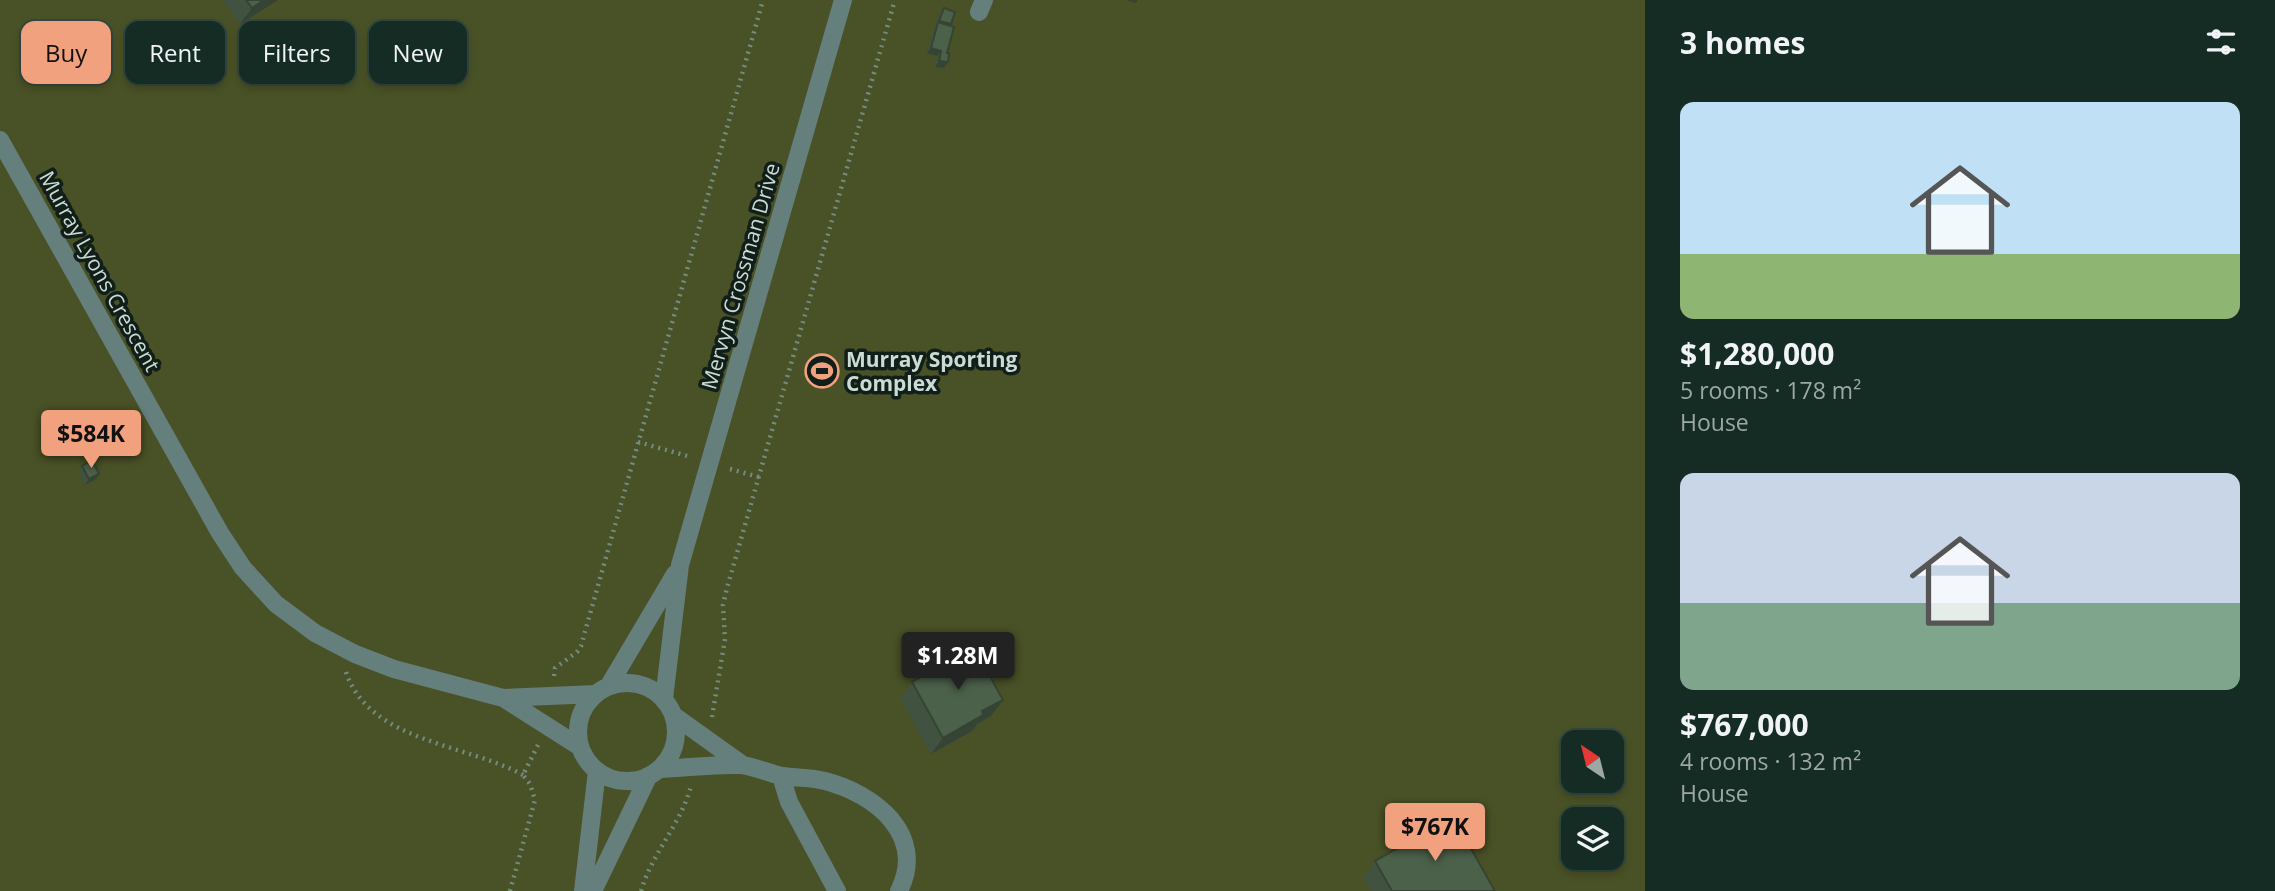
<!DOCTYPE html>
<html lang="en">
<head>
<meta charset="utf-8">
<style>
	body { margin:0; font-family:"Open Sans",sans-serif; background:#213830; color:#f1f3f6; height:100vh; display:flex; flex-direction:column; font-size:26px; white-space:nowrap }
	* { box-sizing:border-box; margin:0 }
	p { font-size:23px; color:#9da7a6 }
	.icon { flex:none; width:38px; height:38px; fill:none; stroke:currentColor; stroke-width:2; stroke-linecap:round; stroke-linejoin:round }
	.map { position:relative; flex:1; overflow:hidden }
	.panel { display:flex; flex-direction:column; background:#142c23; width:630px }
	.panel>* { flex:none }
	.hud { position:absolute; left:21px; top:21px; width:665px; height:63px; display:flex; gap:14px }
	.needle { width:46px; rotate:325deg }
	.controls { position:absolute; left:1561px; top:730px; display:grid; gap:14px }
	.controls a { display:grid; place-items:center; width:63px; height:63px; border-radius:14px; background:#142c23; box-shadow:0 4px 10px #0003,0 0 0 2px #334841; font-size:35px }
	.price { position:absolute; translate:-50% -60px; padding:0 16px; border-radius:7px; background:#f1a17d; color:#111; font-size:23px; line-height:46px; filter:drop-shadow(0 2px 4px #0008) }
	.price::after { content:''; position:absolute; left:50%; top:42px; width:21px; height:16px; margin-left:-10px; background:inherit; clip-path:polygon(0 0,100% 0,50% 100%) }
	.price.active { background:#222; color:#fff }
	ul { padding:0; list-style:none }
	li { display:grid; align-content:center; gap:14px; height:371px; padding:0 35px }
	li span { display:grid; place-items:center; height:217px; border-radius:14px; color:#555 }
	li>.icon { margin-inline-start:auto }
	span .icon { width:126px; height:126px; fill:#fffc; stroke-width:1 }
	li b { font-size:30px }
	h2 { display:flex; justify-content:space-between; align-items:center; height:84px; padding:0 35px; font-size:30px }
	.tag { padding:0 24px; border-radius:14px; background:#142c23; box-shadow:0 4px 10px #0003,0 0 0 2px #334841; font-size:24px; line-height:63px }
	.tag.active { background:#f1a17d; color:#111 }
	main { display:flex; flex:1; min-height:0 }
	.map>svg:first-child { display:block }
	.green { fill:#495126; fill-rule:evenodd }
	.lines { fill:none; stroke-linecap:round; stroke-linejoin:round }
	.path { stroke:#738c82; stroke-width:4.5; stroke-dasharray:2 5; stroke-linecap:butt }
	.minor { stroke:#657f7d; stroke-width:18 }
	.wall { fill:#415340 }
	.shaded-wall { fill:#354434 }
	.building { fill:#4c614a; stroke:#354434; stroke-width:2 }
	.labels { text-anchor:middle; dominant-baseline:central; stroke-width:7; stroke-linejoin:round; paint-order:stroke }
	.street-label { font-size:21px; fill:#cadcd4; stroke:#111e19 }
	.poi-label { font-size:21px; font-weight:bold; fill:#cadcd4; stroke:#111e19; text-anchor:start }
</style>
</head>
<body>
<main>
<div class="map">
<svg width="1645" height="891" viewBox="0 0 1645 891">
	<rect width="100%" height="100%" fill="#1a3b2f"/>
	<path class="green" d="M 0,0 L 1645,0 L 1645,891 L 0,891 ZM 1573,742 L 1612,742 L 1612,780 L 1573,780 ZM 1573,819 L 1612,819 L 1612,858 L 1573,858 Z"/>
	<g class="lines">
		<path class="path" d="M 638,442 L 691,457
			M 730,469 L 759,477
			M 346,672 C 369,742 467,744 523,775
			M 554,676 L 555,668 L 577,652 L 581,646 L 763,0
			M 712,717 L 725,639 L 723,605 L 727,588 L 894,3
			M 510,891 L 535,800 L 530,784 L 523,775 L 538,745
			M 641,891 C 652,853 681,824 691,786"/>
		<path class="minor" d="M 979,12 L 984,0
			M 0,140 L 220,533 L 243,568 L 276,604 L 315,633 L 355,654 L 394,669 L 503,698 L 580,747
			M578 732a49 49 0 1 1 98 0a49 49 0 1 1-98 0Z
			M 608,687 L 675,574
			M 503,698 L 596,694
			M 664,699 L 680,565 L 843,0
			M 673,715 L 743,765
			M 660,769 C 686,768 714,764 740,765 C 754,766 768,773 782,776 C 796,778 811,777 825,781 C 875,794 927,835 899,891
			M 781,776 L 789,802 L 837,891
			M 583,891 L 597,771
			M 593,891 L 648,777"/>
	</g>
	<path class="wall" d="M 223,0 L 278,0 L 240,24 Z
		M 944,8 L 950,26 L 944,68 L 935,67 L 937,56 L 927,53 L 939,14 Z
		M 82,466 L 95,480 L 85,485 L 78,471 Z
		M 912,682 L 991,716 L 977,724 L 972,731 L 931,754 L 900,698 Z
		M 1375,861 L 1495,891 L 1371,891 L 1364,878 Z"/>
	<path class="shaded-wall" d="M 264,0 L 278,0 L 240,24 L 252,8 Z
		M 1126,0 L 1138,0 L 1136,3 Z
		M 931,48 L 941,51 L 937,56 L 927,53 Z
		M 939,61 L 948,62 L 944,68 L 935,67 Z
		M 99,474 L 95,480 L 85,485 L 89,479 Z
		M 1003,700 L 991,716 L 977,724 L 972,731 L 931,754 L 943,738 L 982,711 Z"/>
	<path class="building" d="M 246,0 L 264,0 L 252,8 Z
		M 944,8 L 955,12 L 951,24 L 939,21 Z
		M 938,22 L 954,27 L 947,53 L 949,53 L 948,62 L 939,61 L 941,51 L 931,48 Z
		M 92,460 L 99,474 L 89,479 L 82,466 Z
		M 974,647 L 1003,700 L 982,711 L 983,715 L 943,738 L 912,682 Z
		M 1453,817 L 1495,891 L 1392,891 L 1375,861 Z"/>
	<defs>
		<symbol id="stadium-ring" viewBox="-11 -11 22 22"><circle r="9.5" fill="#111e19" stroke="#f1a17d" stroke-width="1.5"/><path d="M0-5a6.5 5 0 1 0 0 10a6.5 5 0 1 0 0-10ZM-3.5-1.8h7v3.6h-7Z" fill="#f1a17d"/></symbol>
	</defs>
	<g fill-rule="evenodd">
		<use href="#stadium-ring" x="803" y="352" width="38" height="38"/>
	</g>
	<g class="labels">
		<g class="street-label">
			<text transform="translate(100 271) rotate(61)">Murray Lyons Crescent</text>
			<text transform="translate(740 276) rotate(-74)">Mervyn Crossman Drive</text>
		</g>
		<g class="poi-label">
			<text x="846" y="359">Murray Sporting<tspan x="846" dy="24">Complex</tspan></text>
		</g>
	</g>
</svg>
<div class="controls">
<a><svg class="needle" viewBox="-14 -14 28 28"><path d="M0-13l5 13h-10z" fill="#e53935"/><path d="M0 13l5-13h-10z" fill="#9da7a6"/></svg></a>
<a><svg class="icon" aria-label="layers" viewBox="0 0 24 24"><path d="M12 4l9 5-9 5-9-5zM3 14l9 5 9-5"/></svg></a>
</div>
<b class="price" style="left:91px;top:470px">$584K</b>
<b class="price active" style="left:958px;top:692px">$1.28M</b>
<b class="price" style="left:1435px;top:863px">$767K</b>
<div class="hud">
<a class="tag active">Buy</a>
<a class="tag">Rent</a>
<a class="tag">Filters</a>
<a class="tag">New</a>
</div>
</div>
<section class="panel">
<h2>3 homes<svg class="icon" aria-label="filters" viewBox="0 0 24 24"><path d="M4 7h16M4 17h16"/><circle cx="9" cy="7" r="2"/><circle cx="15" cy="17" r="2"/></svg></h2>
<ul>
<li><span style="background:linear-gradient(#bfe0f5 70%,#8fb573 0)"><svg class="icon" aria-label="home" viewBox="0 0 24 24"><path d="M3 11l9-7 9 7M6 9v11h12V9"/></svg></span><div><b>$1,280,000</b><p>5 rooms · 178 m²</p><p>House</p></div></li>
<li><span style="background:linear-gradient(#c9d6e8 60%,#7fa58c 0)"><svg class="icon" aria-label="home" viewBox="0 0 24 24"><path d="M3 11l9-7 9 7M6 9v11h12V9"/></svg></span><div><b>$767,000</b><p>4 rooms · 132 m²</p><p>House</p></div></li>
</ul>
</section>
</main>
</body>
</html>
